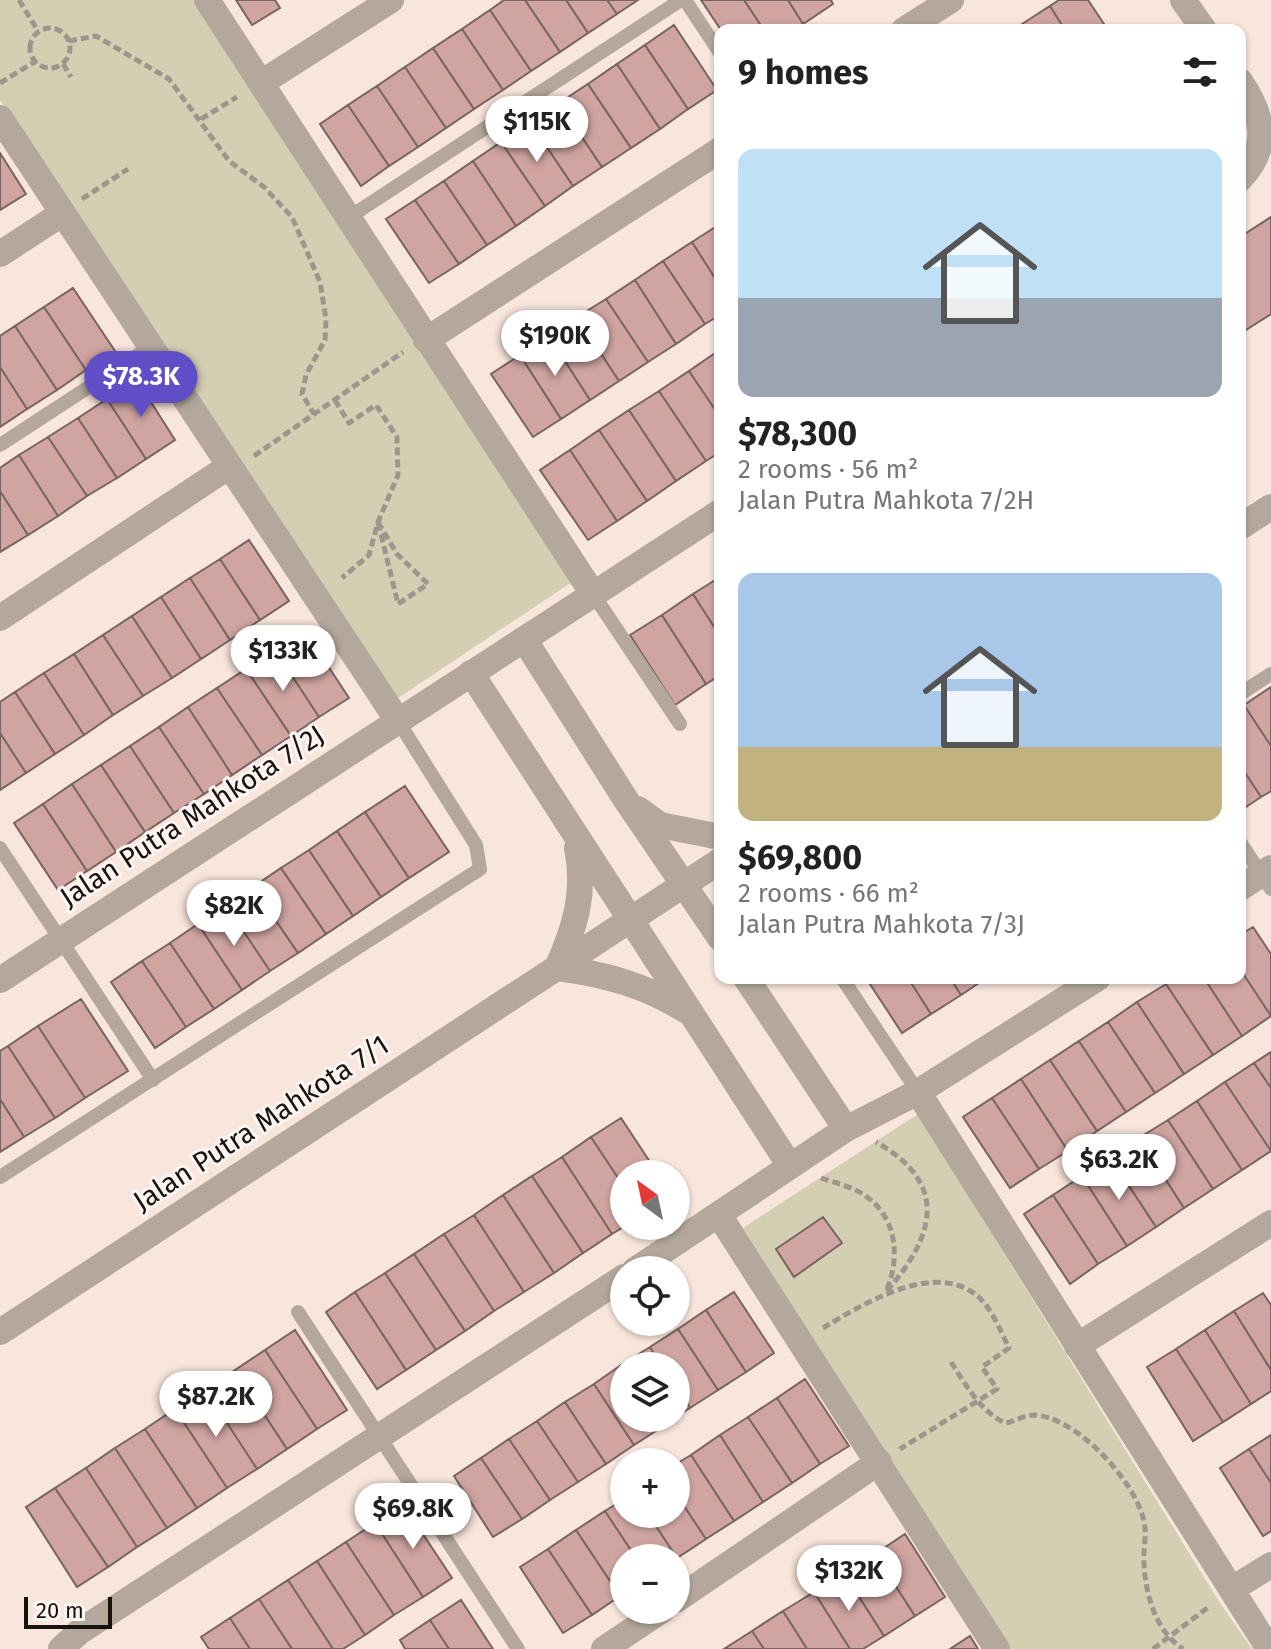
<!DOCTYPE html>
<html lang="en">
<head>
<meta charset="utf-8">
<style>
	body { margin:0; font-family:"Fira Sans",sans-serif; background:#f6f6f6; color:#222; height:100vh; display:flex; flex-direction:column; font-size:30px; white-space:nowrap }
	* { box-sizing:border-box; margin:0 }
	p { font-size:26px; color:#767676 }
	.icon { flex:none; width:44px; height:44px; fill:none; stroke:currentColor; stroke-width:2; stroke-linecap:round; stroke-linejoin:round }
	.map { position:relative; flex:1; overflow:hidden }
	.side { position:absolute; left:714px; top:24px; width:532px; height:960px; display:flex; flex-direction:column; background:#fff; border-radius:16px; box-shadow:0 2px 6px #0004 }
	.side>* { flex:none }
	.needle { width:52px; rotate:327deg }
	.tools { position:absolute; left:610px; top:1160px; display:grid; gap:16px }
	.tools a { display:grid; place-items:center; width:80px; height:80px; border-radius:50%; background:#fff; box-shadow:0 2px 6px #0004; font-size:40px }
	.scale { position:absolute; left:24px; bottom:20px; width:88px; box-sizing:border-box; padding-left:8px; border:4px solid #19130f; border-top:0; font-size:22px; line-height:28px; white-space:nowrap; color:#19130f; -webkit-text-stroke:6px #fdf5f1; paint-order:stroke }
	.price { position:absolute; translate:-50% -68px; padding:0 18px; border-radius:28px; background:#fff; color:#222; font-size:26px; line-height:52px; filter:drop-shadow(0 2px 4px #0008) }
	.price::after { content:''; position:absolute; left:50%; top:48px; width:24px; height:18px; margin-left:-12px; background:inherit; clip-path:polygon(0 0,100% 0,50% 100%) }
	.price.on { background:#5f4ec6; color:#fff }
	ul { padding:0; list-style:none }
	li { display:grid; align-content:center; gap:16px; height:424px; padding:0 24px }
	li span { display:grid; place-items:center; height:248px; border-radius:16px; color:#555 }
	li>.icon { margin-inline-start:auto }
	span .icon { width:144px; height:144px; fill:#fffc; stroke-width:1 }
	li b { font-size:34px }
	h2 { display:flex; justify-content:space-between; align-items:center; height:96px; padding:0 24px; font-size:34px }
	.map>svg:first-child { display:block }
	.green { fill:#d4ceb2 }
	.building { fill:#d0a5a1; stroke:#776463; stroke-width:2 }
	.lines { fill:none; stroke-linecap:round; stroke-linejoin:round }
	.path { stroke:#a2948c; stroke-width:5; stroke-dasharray:8 4; stroke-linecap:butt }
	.lane { stroke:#b3a89b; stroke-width:14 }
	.street { stroke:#b3a89b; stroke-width:26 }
	.labels { text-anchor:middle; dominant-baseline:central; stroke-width:6; stroke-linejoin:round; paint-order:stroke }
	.street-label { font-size:28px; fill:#19130f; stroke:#fdf5f1 }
</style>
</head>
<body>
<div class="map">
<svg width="1271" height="1649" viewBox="0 0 1271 1649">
	<rect width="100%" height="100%" fill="#f8e5db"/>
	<path class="green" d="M 0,0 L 195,0 L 575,580 L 398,698 L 0,100 Z
		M 918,1114 L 1218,1600 L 1252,1649 L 1002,1649 L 887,1454 L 743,1228 Z"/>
	<path class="building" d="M 236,0 L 275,0 L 280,8 L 252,25 Z
		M 504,0 L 525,0 L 560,52 L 531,71 L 490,10 Z
		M 525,0 L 566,0 L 588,33 L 560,52 Z
		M 566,0 L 607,0 L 617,14 L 588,33 Z
		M 607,0 L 638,0 L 617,14 Z
		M 701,0 L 744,0 L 764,30 L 721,30 Z
		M 744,0 L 788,0 L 803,24 L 794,30 L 764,30 Z
		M 788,0 L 831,0 L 833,4 L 803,24 Z
		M 1059,0 L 1088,0 L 1108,30 L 1065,30 L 1050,6 Z
		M 1050,6 L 1065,30 L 1021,30 L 1019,26 Z
		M 490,10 L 531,71 L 503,90 L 462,29 Z
		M 674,25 L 717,90 L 688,109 L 645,45 Z
		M 462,29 L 503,90 L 474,109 L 433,48 Z
		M 645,45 L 688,109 L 660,129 L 617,64 Z
		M 433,48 L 474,109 L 446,128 L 405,67 Z
		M 617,64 L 660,129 L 631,148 L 588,84 Z
		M 405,67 L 446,128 L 418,147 L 377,86 Z
		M 588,84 L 631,148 L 602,167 L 559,103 Z
		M 377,86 L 418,147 L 389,166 L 348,105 Z
		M 559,103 L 602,167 L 573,186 L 530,122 Z
		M 348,105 L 389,166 L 361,186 L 320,124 Z
		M 530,122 L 573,186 L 545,206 L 501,142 Z
		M 501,142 L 545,206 L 516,226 L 473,161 Z
		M 0,153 L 26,194 L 0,210 Z
		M 473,161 L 516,226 L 487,245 L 444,181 Z
		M 444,181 L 487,245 L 459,264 L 415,200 Z
		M 415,200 L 459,264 L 429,283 L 386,219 Z
		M 1271,217 L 1271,314 L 1246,330 L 1240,321 L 1240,237 Z
		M 720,224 L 720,286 L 692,242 Z
		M 692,242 L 720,286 L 720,315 L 705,324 L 663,261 Z
		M 663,261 L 705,324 L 676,344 L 635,280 Z
		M 635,280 L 676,344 L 648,362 L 606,299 Z
		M 73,288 L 115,351 L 86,370 L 44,307 Z
		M 606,299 L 648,362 L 619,381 L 577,317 Z
		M 44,307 L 86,370 L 57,390 L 15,326 Z
		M 577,317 L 619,381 L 590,400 L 549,336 Z
		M 15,326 L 57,390 L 27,409 L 0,367 L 0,336 Z
		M 549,336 L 590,400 L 561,419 L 520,355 Z
		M 718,351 L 720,353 L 720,417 L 689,371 Z
		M 520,355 L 561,419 L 533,437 L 491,374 Z
		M 0,367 L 27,409 L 0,427 Z
		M 689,371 L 720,417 L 720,452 L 706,461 L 659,391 Z
		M 137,380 L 175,440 L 146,459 L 107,399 Z
		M 659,391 L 706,461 L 676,481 L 629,410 Z
		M 107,399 L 146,459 L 117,478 L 78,418 Z
		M 629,410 L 676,481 L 647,501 L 599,430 Z
		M 78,418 L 117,478 L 87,496 L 48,437 Z
		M 599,430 L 647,501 L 617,521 L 570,450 Z
		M 48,437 L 87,496 L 58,516 L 19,455 Z
		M 570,450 L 617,521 L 588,540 L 540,470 Z
		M 19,455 L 58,516 L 28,535 L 0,491 L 0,468 Z
		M 0,491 L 28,535 L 0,552 Z
		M 249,540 L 289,601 L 260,620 L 220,559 Z
		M 220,559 L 260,620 L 230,640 L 190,578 Z
		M 720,577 L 720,636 L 693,594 Z
		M 190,578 L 230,640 L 201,659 L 161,597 Z
		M 693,594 L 720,636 L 720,675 L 706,684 L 662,615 Z
		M 161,597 L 201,659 L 172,678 L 132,616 Z
		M 662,615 L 706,684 L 675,705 L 630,635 Z
		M 132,616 L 172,678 L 143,696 L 103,635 Z
		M 305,631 L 349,698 L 319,717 L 275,650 Z
		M 103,635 L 143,696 L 113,715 L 74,654 Z
		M 275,650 L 319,717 L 291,736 L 246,669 Z
		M 74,654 L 113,715 L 84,735 L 44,673 Z
		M 246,669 L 291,736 L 262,755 L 217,688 Z
		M 44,673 L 84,735 L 55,754 L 15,692 Z
		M 1271,687 L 1271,746 L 1244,705 Z
		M 217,688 L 262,755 L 232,775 L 188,707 Z
		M 15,692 L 55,754 L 26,773 L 0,733 L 0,702 Z
		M 1244,705 L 1271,746 L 1271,791 L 1261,797 L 1240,765 L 1240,707 Z
		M 188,707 L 232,775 L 204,794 L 159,727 Z
		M 159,727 L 204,794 L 174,813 L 130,746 Z
		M 0,733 L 26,773 L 0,790 Z
		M 130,746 L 174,813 L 145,832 L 101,765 Z
		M 101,765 L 145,832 L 116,852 L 72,784 Z
		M 1240,765 L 1261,797 L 1240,811 Z
		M 72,784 L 116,852 L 87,871 L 43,804 Z
		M 405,786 L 449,852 L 409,878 L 365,812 Z
		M 43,804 L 87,871 L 58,890 L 14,823 Z
		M 365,812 L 409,878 L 381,897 L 337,831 Z
		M 337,831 L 381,897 L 353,916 L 309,850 Z
		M 309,850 L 353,916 L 326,934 L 281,868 Z
		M 281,868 L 326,934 L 298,953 L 253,887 Z
		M 253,887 L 298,953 L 270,971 L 226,905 Z
		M 226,905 L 270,971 L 242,990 L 198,924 Z
		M 198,924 L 242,990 L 214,1009 L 170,943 Z
		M 1253,927 L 1271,954 L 1271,1016 L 1240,969 L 1240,935 Z
		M 170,943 L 214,1009 L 186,1027 L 142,961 Z
		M 142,961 L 186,1027 L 155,1048 L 111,982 Z
		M 1240,969 L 1271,1016 L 1242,1036 L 1204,978 L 1240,978 Z
		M 866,978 L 908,978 L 931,1014 L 902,1033 Z
		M 908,978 L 950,978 L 961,995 L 931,1014 Z
		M 950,978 L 986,978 L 961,995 Z
		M 1175,978 L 1204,978 L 1242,1036 L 1213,1055 L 1166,984 Z
		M 1166,984 L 1213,1055 L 1184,1074 L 1137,1002 Z
		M 81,999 L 128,1071 L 85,1098 L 38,1026 Z
		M 1137,1002 L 1184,1074 L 1155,1093 L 1108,1022 Z
		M 1108,1022 L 1155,1093 L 1126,1112 L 1079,1041 Z
		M 38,1026 L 85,1098 L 55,1118 L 8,1046 Z
		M 1079,1041 L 1126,1112 L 1097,1131 L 1050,1060 Z
		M 8,1046 L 55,1118 L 24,1137 L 0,1099 L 0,1051 Z
		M 1271,1052 L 1271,1088 L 1254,1063 Z
		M 1050,1060 L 1097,1131 L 1068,1151 L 1021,1079 Z
		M 1254,1063 L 1271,1088 L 1271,1151 L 1225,1082 Z
		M 1021,1079 L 1068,1151 L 1039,1169 L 992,1098 Z
		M 1225,1082 L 1271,1151 L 1242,1170 L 1197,1101 Z
		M 992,1098 L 1039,1169 L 1010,1188 L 963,1117 Z
		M 0,1099 L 24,1137 L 0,1152 Z
		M 1197,1101 L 1242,1170 L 1213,1189 L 1168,1120 Z
		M 621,1118 L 658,1174 L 624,1174 L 624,1187 L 591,1137 Z
		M 1168,1120 L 1213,1189 L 1184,1208 L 1139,1138 Z
		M 591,1137 L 624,1187 L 625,1226 L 612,1234 L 562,1157 Z
		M 1139,1138 L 1184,1208 L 1156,1227 L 1110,1157 Z
		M 562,1157 L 612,1234 L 583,1253 L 532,1176 Z
		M 1110,1157 L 1156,1227 L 1127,1246 L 1082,1176 Z
		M 532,1176 L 583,1253 L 554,1273 L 503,1195 Z
		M 1082,1176 L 1127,1246 L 1098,1264 L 1053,1195 Z
		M 503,1195 L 554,1273 L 524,1292 L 474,1215 Z
		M 1053,1195 L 1098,1264 L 1070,1284 L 1024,1214 Z
		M 474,1215 L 524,1292 L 494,1311 L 444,1234 Z
		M 823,1217 L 842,1243 L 794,1277 L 776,1249 Z
		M 444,1234 L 494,1311 L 465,1331 L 414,1254 Z
		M 414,1254 L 465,1331 L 436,1350 L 385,1273 Z
		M 385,1273 L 436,1350 L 406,1370 L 355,1292 Z
		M 355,1292 L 406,1370 L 377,1389 L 326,1312 Z
		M 734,1292 L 774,1353 L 746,1372 L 706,1310 Z
		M 1263,1293 L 1271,1305 L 1271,1370 L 1234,1311 Z
		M 706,1310 L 746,1372 L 718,1390 L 678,1329 Z
		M 1234,1311 L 1271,1370 L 1271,1391 L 1251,1404 L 1205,1330 Z
		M 678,1329 L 718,1390 L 690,1408 L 676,1387 L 676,1366 L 662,1366 L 650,1347 Z
		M 295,1330 L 347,1410 L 317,1429 L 265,1350 Z
		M 1205,1330 L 1251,1404 L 1223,1422 L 1176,1349 Z
		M 650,1347 L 662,1366 L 624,1366 L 624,1369 L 621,1365 Z
		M 1176,1349 L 1223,1422 L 1193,1441 L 1147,1367 Z
		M 265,1350 L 317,1429 L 287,1449 L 235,1370 Z
		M 621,1365 L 624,1418 L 656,1418 L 662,1427 L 634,1445 L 594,1384 Z
		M 235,1370 L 287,1449 L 257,1469 L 205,1389 Z
		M 805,1379 L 849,1446 L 820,1464 L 777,1398 Z
		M 594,1384 L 634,1445 L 606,1464 L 565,1402 Z
		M 676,1387 L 690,1408 L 676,1417 Z
		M 205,1389 L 257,1469 L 227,1488 L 175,1409 Z
		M 777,1398 L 820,1464 L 792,1483 L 748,1417 Z
		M 565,1402 L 606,1464 L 578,1482 L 537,1421 Z
		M 175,1409 L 227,1488 L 197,1508 L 145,1429 Z
		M 748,1417 L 792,1483 L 763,1502 L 720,1435 Z
		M 537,1421 L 578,1482 L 550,1500 L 509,1439 Z
		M 145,1429 L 197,1508 L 167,1528 L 115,1448 Z
		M 720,1435 L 763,1502 L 734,1521 L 691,1455 Z
		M 1271,1435 L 1271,1483 L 1249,1449 Z
		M 509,1439 L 550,1500 L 522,1519 L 481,1458 Z
		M 115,1448 L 167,1528 L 137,1547 L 86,1468 Z
		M 1249,1449 L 1271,1483 L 1271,1531 L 1263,1536 L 1220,1468 Z
		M 691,1455 L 734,1521 L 706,1539 L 676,1494 L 676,1464 Z
		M 481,1458 L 522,1519 L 493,1537 L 454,1476 Z
		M 86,1468 L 137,1547 L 108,1567 L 55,1488 Z
		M 55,1488 L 108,1567 L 77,1587 L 26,1507 Z
		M 676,1494 L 706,1539 L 677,1558 L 648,1514 L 676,1514 Z
		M 624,1499 L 624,1514 L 648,1514 L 677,1558 L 636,1558 L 605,1511 Z
		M 403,1504 L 452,1578 L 423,1597 L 375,1523 Z
		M 605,1511 L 636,1558 L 624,1558 L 624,1593 L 620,1596 L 576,1530 Z
		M 375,1523 L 423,1597 L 394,1615 L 346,1542 Z
		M 576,1530 L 620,1596 L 592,1615 L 548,1549 Z
		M 905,1534 L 945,1597 L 915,1616 L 875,1554 Z
		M 346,1542 L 394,1615 L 365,1635 L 317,1561 Z
		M 548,1549 L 592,1615 L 563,1633 L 520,1567 Z
		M 875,1554 L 915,1616 L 884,1636 L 844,1573 Z
		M 317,1561 L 365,1635 L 343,1649 L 333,1649 L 288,1580 Z
		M 844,1573 L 884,1636 L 863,1649 L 850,1649 L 814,1592 Z
		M 288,1580 L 333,1649 L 292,1649 L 259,1599 Z
		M 814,1592 L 850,1649 L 807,1649 L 783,1611 Z
		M 259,1599 L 292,1649 L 250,1649 L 230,1618 Z
		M 461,1600 L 493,1649 L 449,1649 L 430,1620 Z
		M 783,1611 L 807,1649 L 764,1649 L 752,1631 Z
		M 230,1618 L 250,1649 L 209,1649 L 201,1637 Z
		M 430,1620 L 449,1649 L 405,1649 L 400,1640 Z
		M 752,1631 L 764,1649 L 724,1649 Z
		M 970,1636 L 978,1649 L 950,1649 Z"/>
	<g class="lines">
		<path class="path" d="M 19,0 L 38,31
			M30 48a20 20 0 1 1 40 0a20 20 0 1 1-40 0Z
			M 69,41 L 96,36 L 169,79 L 229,161 L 264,187 L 292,217 L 320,282 L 326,319 L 325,340 L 306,375 L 302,394 L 314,414
			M 63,64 L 71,77
			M 0,83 L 36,61
			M 201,119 L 237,97
			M 82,199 L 128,169
			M 335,400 L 349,423 L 376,405 L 397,437 L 398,475 L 378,522 L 369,555 L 342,578
			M 254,456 L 403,352
			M 378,522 L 397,554 L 428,584 L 398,604 Z
			M 821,1178 C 835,1183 855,1187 867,1197 C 898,1220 900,1259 886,1292 C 935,1236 950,1184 876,1142
			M 823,1328 C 860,1306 928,1263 972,1292 C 990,1303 1000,1330 1009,1348 L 982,1367 L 997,1389 L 900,1449
			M 951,1362 C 966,1385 980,1411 1005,1423 C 1014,1422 1024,1415 1034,1415 C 1077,1417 1135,1481 1144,1521 C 1147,1535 1143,1550 1144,1564 C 1146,1597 1156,1631 1183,1649
			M 1153,1649 L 1210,1606"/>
		<path class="lane" d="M 685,0 L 720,53
			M 348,218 L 681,0
			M 0,445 L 150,347
			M 593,594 L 680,724
			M 1240,694 L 1271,674
			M 1240,842 L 1271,889
			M 0,848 L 153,1080
			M 842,978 L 918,1092
			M 0,1177 L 480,869 L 476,845 L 398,721
			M 298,1312 L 518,1649"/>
		<path class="street" d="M 207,0 L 593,594
			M 1183,0 L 1204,30
			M 904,30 L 951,0
			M 1240,81 C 1263,115 1271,147 1240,179
			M 261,83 L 391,0
			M 0,118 L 398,721
			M 0,254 L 63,213
			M 426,340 L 720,150
			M 1240,527 L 1271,507
			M 0,618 L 228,467
			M 524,639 L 626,800 L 720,938
			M 471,673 L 790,1166
			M 638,809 L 660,825 L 720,837
			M 1240,888 L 1271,868
			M 557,968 C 604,974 645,985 685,1010
			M 557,968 C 575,928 586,892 577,848
			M 746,978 L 846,1129
			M 0,980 L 720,512
			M 918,1092 L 1269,1649
			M 719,1215 L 997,1649
			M 635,1270 L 846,1129 L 918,1092 L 1098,978
			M 0,1332 L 720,861
			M 1077,1346 L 1271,1223
			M 1232,1589 L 1271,1565
			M 676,1600 L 879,1462
			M 61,1649 L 79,1632 L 624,1277
			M 604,1649 L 662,1610"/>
	</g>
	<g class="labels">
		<g class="street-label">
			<text transform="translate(192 816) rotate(-33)">Jalan Putra Mahkota 7/2J</text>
			<text transform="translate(261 1123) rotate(-33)">Jalan Putra Mahkota 7/1</text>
		</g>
	</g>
</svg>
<div class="tools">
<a><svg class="needle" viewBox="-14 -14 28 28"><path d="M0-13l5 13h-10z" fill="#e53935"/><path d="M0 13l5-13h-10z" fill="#767676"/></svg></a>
<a><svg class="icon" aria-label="locate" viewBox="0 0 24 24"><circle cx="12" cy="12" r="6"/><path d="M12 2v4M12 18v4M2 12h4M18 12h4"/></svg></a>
<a><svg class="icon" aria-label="layers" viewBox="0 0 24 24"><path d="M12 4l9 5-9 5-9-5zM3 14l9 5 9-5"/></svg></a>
<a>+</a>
<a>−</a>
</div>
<div class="scale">20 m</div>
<b class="price" style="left:537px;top:164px">$115K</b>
<b class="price" style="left:555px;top:378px">$190K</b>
<b class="price on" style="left:141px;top:419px">$78.3K</b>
<b class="price" style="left:283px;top:693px">$133K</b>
<b class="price" style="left:234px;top:948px">$82K</b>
<b class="price" style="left:1119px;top:1202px">$63.2K</b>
<b class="price" style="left:216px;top:1439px">$87.2K</b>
<b class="price" style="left:413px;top:1551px">$69.8K</b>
<b class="price" style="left:849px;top:1613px">$132K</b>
<section class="side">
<h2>9 homes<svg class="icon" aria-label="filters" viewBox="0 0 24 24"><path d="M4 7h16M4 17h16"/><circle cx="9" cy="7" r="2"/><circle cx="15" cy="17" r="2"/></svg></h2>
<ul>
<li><span style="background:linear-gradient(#bfe0f5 60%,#9aa5b1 0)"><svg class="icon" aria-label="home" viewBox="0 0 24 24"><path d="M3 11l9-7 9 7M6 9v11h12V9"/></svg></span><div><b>$78,300</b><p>2 rooms · 56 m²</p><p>Jalan Putra Mahkota 7/2H</p></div></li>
<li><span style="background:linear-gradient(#a9c7e8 70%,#c2b280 0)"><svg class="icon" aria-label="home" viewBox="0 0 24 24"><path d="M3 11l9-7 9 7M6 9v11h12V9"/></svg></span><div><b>$69,800</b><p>2 rooms · 66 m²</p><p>Jalan Putra Mahkota 7/3J</p></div></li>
</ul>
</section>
</div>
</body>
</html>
